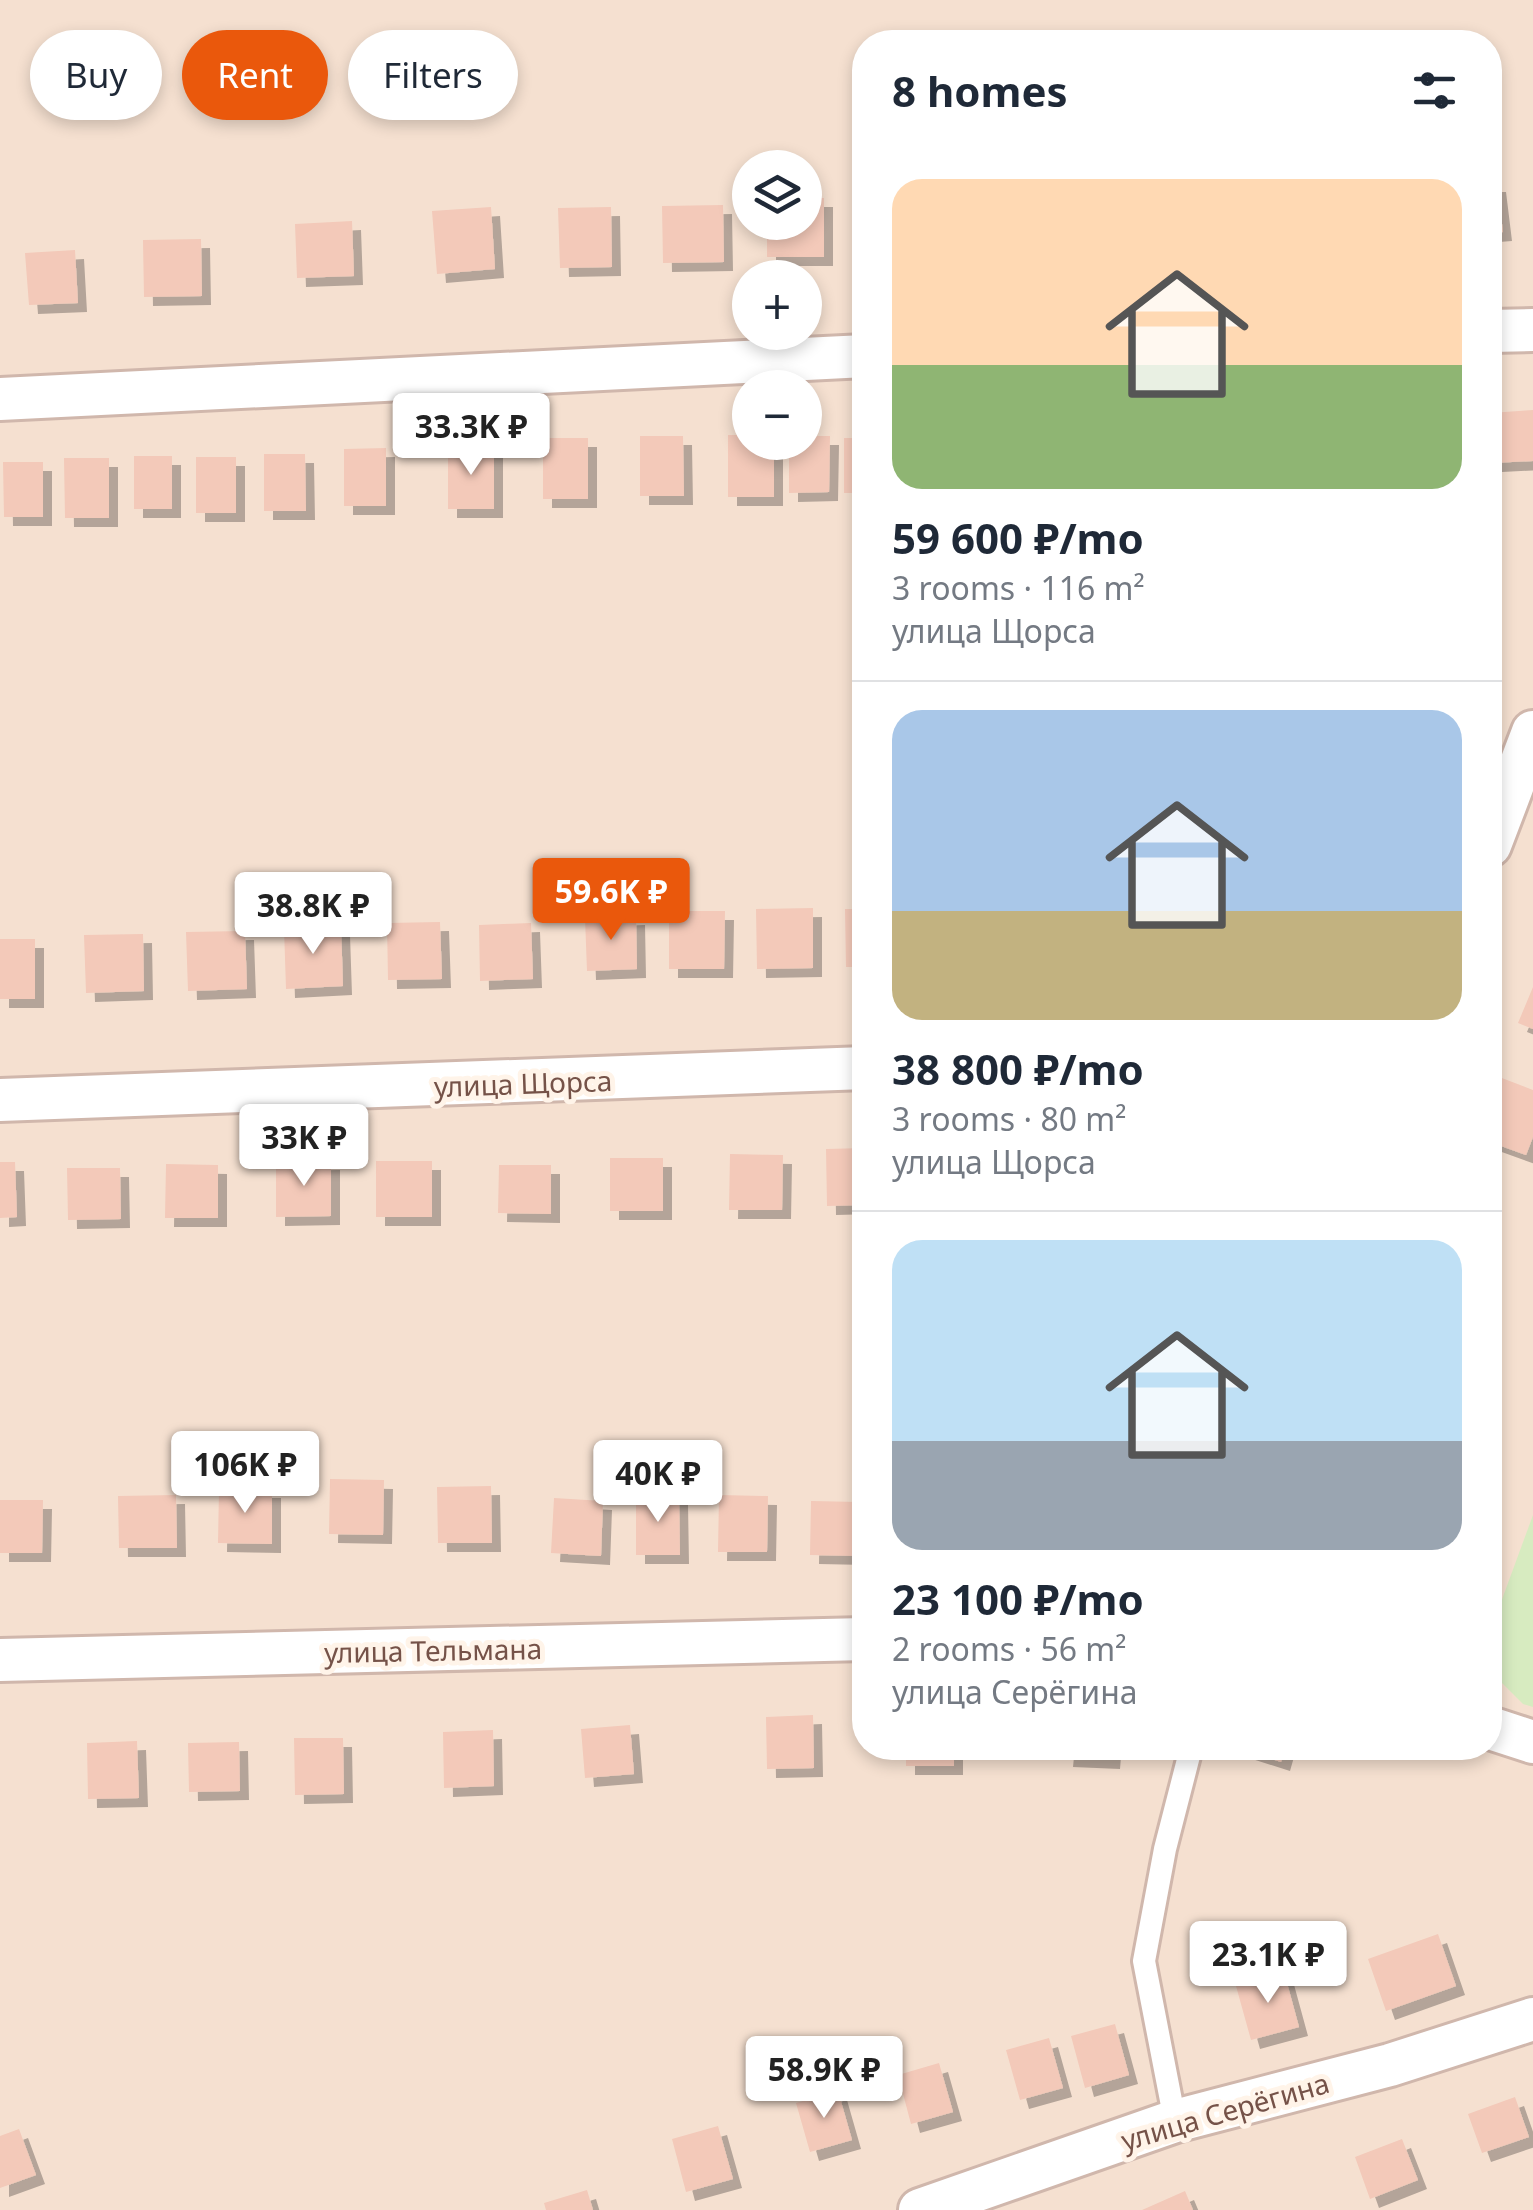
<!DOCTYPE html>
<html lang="en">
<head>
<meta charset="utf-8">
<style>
	body { margin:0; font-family:"Noto Sans",sans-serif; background:#f6f6f7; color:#1f2937; height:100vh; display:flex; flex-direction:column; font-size:38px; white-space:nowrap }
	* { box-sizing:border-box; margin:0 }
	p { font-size:32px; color:#747a83 }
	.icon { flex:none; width:55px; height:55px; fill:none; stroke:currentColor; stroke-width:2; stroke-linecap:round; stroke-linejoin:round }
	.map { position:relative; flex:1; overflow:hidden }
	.sheet { position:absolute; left:852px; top:30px; width:650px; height:1730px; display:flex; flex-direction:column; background:#fff; border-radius:40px; box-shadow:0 5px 15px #0003 }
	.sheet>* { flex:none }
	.hud { position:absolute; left:30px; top:30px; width:672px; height:90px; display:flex; gap:20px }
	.fabs { position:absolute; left:732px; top:150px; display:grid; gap:20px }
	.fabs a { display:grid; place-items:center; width:90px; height:90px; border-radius:50%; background:#fff; box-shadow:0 5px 15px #0003; font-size:50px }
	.price { position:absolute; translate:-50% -85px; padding:0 22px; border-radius:10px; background:#fff; color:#222; font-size:32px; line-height:65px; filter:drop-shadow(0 2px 5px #0008) }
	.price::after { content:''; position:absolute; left:50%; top:60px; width:30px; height:22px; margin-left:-15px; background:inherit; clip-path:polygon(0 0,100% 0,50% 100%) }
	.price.selected { background:#ea580c; color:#fff }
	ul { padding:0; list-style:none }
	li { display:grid; align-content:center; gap:20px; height:530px; padding:0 40px }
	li+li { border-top:2px solid #e0e1e3 }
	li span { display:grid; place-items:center; height:310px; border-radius:30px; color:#555 }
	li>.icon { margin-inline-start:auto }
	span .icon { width:180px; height:180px; fill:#fffc; stroke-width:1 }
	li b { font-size:42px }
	h2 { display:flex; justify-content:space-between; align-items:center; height:120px; padding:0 40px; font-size:42px }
	.tag { padding:0 35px; border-radius:45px; background:#fff; box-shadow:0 5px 15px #0003; font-size:35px; line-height:90px }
	.tag.selected { background:#ea580c; color:#fff }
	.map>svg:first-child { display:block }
	.residential { fill:#f5e0d0; fill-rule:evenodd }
	.green { fill:#d7ebc0 }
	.building { fill:#f3c9b9; filter:url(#shadow) }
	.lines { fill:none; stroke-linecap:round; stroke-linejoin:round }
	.lane-casing { stroke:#d0b7ac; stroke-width:28 }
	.street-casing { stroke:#d0b7ac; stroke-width:48 }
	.lane { stroke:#fff; stroke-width:22 }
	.street { stroke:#fff; stroke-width:42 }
	.labels { text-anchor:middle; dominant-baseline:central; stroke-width:10; stroke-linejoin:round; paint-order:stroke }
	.street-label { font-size:28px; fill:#755248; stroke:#fff4e9 }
</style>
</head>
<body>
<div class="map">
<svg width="1533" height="2210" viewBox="0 0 1533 2210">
	<defs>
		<filter id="shadow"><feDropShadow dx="9" dy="9" stdDeviation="0" flood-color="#0004"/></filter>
	</defs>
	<rect width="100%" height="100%" fill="#fdefe2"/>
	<path class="residential" d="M 0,0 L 1533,0 L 1533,2210 L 0,2210 ZM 865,42 L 1490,42 L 1490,1748 L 865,1748 ZM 750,168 L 805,168 L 805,222 L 750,222 ZM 750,278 L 805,278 L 805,332 L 750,332 ZM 750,388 L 805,388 L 805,442 L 750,442 Z"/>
	<path class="green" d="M 1533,1515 L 1533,1707 L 1523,1704 L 1490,1671 L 1490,1632 Z"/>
	<path class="building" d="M 1490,183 L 1497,183 L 1503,232 L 1490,233 Z
		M 805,198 L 824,198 L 824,257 L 767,257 L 767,222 L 805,222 Z
		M 723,205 L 724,262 L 663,263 L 662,206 Z
		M 491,207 L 495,269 L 437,274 L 432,211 Z
		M 611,207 L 612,267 L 560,268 L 558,208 Z
		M 352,221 L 354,276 L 297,278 L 295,224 Z
		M 201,239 L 202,296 L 144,297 L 143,240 Z
		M 75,250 L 78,303 L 29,305 L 25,253 Z
		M 1533,410 L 1533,461 L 1493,463 L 1490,413 Z
		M 728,435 L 750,435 L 750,442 L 774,442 L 774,497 L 728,497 Z
		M 640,436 L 683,436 L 684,496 L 640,496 Z
		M 805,436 L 830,436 L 829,492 L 789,493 L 789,442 L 805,442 Z
		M 543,438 L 588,438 L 588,499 L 543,499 Z
		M 844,438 L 865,438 L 865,493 L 844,493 Z
		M 386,448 L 386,506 L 344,506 L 344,449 Z
		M 448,448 L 494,448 L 494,509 L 448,509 Z
		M 264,454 L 305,454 L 306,511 L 264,511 Z
		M 134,456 L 172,456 L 172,509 L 134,509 Z
		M 196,457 L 236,457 L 236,513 L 196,513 Z
		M 64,458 L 109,458 L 109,518 L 65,518 Z
		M 3,462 L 43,462 L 43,517 L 4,517 Z
		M 813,908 L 813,968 L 757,969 L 756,909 Z
		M 845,909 L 865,909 L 865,967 L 846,967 Z
		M 669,911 L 725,911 L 724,969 L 669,969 Z
		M 636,916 L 637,969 L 587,971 L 585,918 Z
		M 440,922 L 442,979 L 388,980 L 387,923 Z
		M 531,923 L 533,979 L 480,981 L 479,925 Z
		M 341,926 L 343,986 L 286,989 L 284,928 Z
		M 245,931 L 247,989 L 188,991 L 186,932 Z
		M 143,934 L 144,991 L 86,993 L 84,935 Z
		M 0,939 L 35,939 L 35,999 L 0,999 Z
		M 1533,987 L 1533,1029 L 1518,1023 Z
		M 1494,1075 L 1533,1090 L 1533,1137 L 1526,1155 L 1490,1142 L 1490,1086 Z
		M 865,1148 L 865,1205 L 827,1206 L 826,1149 Z
		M 730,1154 L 783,1155 L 782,1210 L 729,1210 Z
		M 610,1158 L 663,1158 L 663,1211 L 610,1211 Z
		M 331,1161 L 331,1216 L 276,1217 L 276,1162 Z
		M 376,1161 L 432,1161 L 432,1217 L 376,1217 Z
		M 0,1162 L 15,1162 L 17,1217 L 0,1218 Z
		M 166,1164 L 218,1165 L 218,1218 L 165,1218 Z
		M 499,1165 L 551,1165 L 551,1214 L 498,1213 Z
		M 67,1168 L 120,1168 L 121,1219 L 68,1220 Z
		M 330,1479 L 384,1480 L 383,1535 L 329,1534 Z
		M 491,1486 L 492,1543 L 438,1543 L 437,1487 Z
		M 219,1489 L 272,1489 L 272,1544 L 218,1543 Z
		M 176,1495 L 177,1548 L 119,1548 L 118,1496 Z
		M 679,1495 L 680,1555 L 636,1555 L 636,1496 Z
		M 719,1495 L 768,1496 L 767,1552 L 718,1552 Z
		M 554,1498 L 603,1501 L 601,1556 L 551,1553 Z
		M 0,1500 L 43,1500 L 42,1553 L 0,1553 Z
		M 811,1501 L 859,1502 L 858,1556 L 810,1555 Z
		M 813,1715 L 814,1768 L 767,1769 L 766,1717 Z
		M 630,1725 L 634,1774 L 585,1778 L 581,1729 Z
		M 493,1730 L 494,1786 L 444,1788 L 443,1732 Z
		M 294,1738 L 343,1738 L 344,1794 L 295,1795 Z
		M 137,1741 L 139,1798 L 88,1799 L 87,1743 Z
		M 239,1742 L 240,1791 L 189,1792 L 188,1743 Z
		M 906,1748 L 954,1748 L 954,1766 L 906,1766 Z
		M 1065,1748 L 1112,1748 L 1111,1760 L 1064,1758 Z
		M 1237,1748 L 1285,1748 L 1281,1762 Z
		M 1438,1934 L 1456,1986 L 1386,2011 L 1368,1959 Z
		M 1284,1972 L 1299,2027 L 1251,2040 L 1236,1986 Z
		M 1115,2024 L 1129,2075 L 1085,2088 L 1071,2036 Z
		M 1049,2038 L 1063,2088 L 1020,2100 L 1006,2050 Z
		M 939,2063 L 953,2112 L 911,2124 L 898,2075 Z
		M 838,2091 L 852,2140 L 810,2152 L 796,2103 Z
		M 1515,2097 L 1529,2137 L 1482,2153 L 1468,2114 Z
		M 718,2126 L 733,2179 L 686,2192 L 672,2139 Z
		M 19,2129 L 36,2175 L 0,2188 L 0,2136 Z
		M 1402,2139 L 1418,2180 L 1370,2199 L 1355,2157 Z
		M 587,2190 L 593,2210 L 546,2210 L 544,2203 Z
		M 1185,2191 L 1193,2210 L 1142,2210 Z"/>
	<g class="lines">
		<defs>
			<path id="lane" d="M 1175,2121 L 1144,1961 L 1165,1849 L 1191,1748"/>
			<path id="street" d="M 1490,331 L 1533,330
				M 0,399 L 865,356
				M 1490,845 L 1533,732
				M 0,1100 L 865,1068
				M 0,1660 L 865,1639
				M 1490,1728 L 1533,1742
				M 920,2210 L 1175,2121 L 1390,2065 L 1533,2019"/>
		</defs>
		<use href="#lane" class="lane-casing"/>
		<use href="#street" class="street-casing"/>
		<use href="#lane" class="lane"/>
		<use href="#street" class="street"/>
	</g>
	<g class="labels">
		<g class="street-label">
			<text transform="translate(523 1083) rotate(-2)">улица Щорса</text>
			<text transform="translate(433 1650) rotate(-1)">улица Тельмана</text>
			<text transform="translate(1225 2111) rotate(-16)">улица Серёгина</text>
		</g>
	</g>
</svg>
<div class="fabs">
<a><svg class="icon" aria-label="layers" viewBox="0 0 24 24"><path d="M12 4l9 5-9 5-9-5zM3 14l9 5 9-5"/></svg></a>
<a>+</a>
<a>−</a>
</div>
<b class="price" style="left:471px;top:478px">33.3K ₽</b>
<b class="price selected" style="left:611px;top:943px">59.6K ₽</b>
<b class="price" style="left:313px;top:957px">38.8K ₽</b>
<b class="price" style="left:304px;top:1189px">33K ₽</b>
<b class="price" style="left:245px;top:1516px">106K ₽</b>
<b class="price" style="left:658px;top:1525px">40K ₽</b>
<b class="price" style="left:1268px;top:2006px">23.1K ₽</b>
<b class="price" style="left:824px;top:2121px">58.9K ₽</b>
<div class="hud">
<a class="tag">Buy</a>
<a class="tag selected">Rent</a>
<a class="tag">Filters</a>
</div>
<section class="sheet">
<h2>8 homes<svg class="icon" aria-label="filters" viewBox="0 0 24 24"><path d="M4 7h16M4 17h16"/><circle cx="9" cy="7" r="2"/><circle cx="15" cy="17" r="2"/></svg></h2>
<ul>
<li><span style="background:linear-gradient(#ffd9b3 60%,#8fb573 0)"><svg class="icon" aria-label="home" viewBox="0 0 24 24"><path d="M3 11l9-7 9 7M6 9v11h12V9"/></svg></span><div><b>59 600 ₽/mo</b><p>3 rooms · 116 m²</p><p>улица Щорса</p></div></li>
<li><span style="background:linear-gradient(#a9c7e8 65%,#c2b280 0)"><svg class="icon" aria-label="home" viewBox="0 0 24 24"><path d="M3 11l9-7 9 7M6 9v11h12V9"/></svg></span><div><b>38 800 ₽/mo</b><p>3 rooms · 80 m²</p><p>улица Щорса</p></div></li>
<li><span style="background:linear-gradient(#bfe0f5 65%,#9aa5b1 0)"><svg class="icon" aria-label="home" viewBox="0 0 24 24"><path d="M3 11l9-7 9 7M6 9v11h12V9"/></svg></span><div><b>23 100 ₽/mo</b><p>2 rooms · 56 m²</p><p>улица Серёгина</p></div></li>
</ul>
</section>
</div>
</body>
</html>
